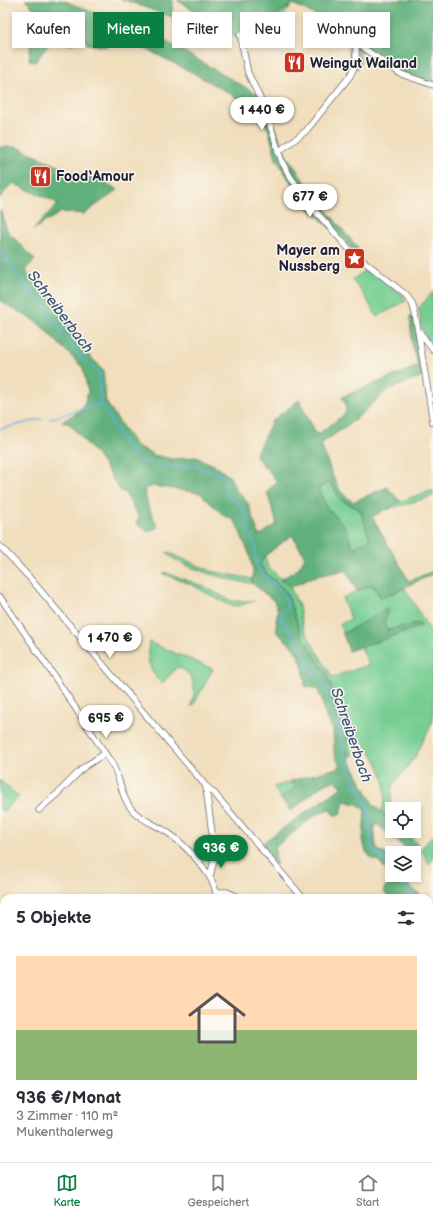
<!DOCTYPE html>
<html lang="de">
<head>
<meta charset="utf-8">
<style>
	body { margin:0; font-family:"Balsamiq Sans",sans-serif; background:#f2f2f3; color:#2b2b33; height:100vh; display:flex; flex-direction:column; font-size:15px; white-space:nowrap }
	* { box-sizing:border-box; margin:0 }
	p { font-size:13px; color:#7c7c81 }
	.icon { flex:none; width:22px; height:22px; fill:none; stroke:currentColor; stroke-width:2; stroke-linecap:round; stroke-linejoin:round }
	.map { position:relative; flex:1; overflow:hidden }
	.drawer { position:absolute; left:0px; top:894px; width:433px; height:268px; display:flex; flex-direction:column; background:#fff; border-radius:12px 12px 0 0; box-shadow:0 2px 6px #0003 }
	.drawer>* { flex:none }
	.banner { position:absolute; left:12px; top:12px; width:409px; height:36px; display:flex; gap:8px }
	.buttons { position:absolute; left:385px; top:802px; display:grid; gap:8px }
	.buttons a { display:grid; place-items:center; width:36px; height:36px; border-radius:0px; background:#fff; box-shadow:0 2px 6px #0003; font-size:20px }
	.price { position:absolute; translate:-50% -34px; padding:0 9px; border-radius:14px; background:#fff; color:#222; font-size:13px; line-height:26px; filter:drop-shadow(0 1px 2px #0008) }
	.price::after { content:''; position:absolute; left:50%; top:24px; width:12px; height:9px; margin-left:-6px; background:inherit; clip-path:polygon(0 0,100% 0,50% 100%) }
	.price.active { background:#0b8043; color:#fff }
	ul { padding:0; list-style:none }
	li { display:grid; align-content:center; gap:8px; height:212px; padding:0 16px }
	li+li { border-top:1px solid #e1e1e2 }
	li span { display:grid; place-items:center; height:124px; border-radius:0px; color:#555 }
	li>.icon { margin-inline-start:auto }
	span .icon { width:72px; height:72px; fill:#fffc; stroke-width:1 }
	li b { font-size:17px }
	h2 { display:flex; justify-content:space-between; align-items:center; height:48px; padding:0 16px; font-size:17px }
	.pill { padding:0 14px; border-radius:0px; background:#fff; box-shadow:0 2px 6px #0003; font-size:14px; line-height:36px }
	.pill.active { background:#0b8043; color:#fff }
	.tab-bar { display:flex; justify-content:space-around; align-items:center; height:56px; border-top:1px solid #e1e1e2; background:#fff; font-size:11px; color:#7c7c81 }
	.tab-bar a { display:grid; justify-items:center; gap:2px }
	.tab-bar .active { color:#0b8043 }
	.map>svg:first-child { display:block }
	.green { fill:#75cd92; stroke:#4c7866 }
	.forest { fill:#60b07c; stroke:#41695c; fill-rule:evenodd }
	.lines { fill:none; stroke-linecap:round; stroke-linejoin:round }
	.stream { stroke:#67acdd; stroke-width:1.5 }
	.minor-casing { stroke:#6a6468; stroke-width:7 }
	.tertiary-casing { stroke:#6a6468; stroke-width:8 }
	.minor { stroke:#fff; stroke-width:5.5 }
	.tertiary { stroke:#fff; stroke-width:7 }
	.labels { text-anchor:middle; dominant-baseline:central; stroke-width:3; stroke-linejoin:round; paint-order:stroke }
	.poi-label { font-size:14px; font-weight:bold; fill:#22223b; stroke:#fbf7ec; text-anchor:start }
	.water-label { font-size:15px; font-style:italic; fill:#3e597c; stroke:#fbf7ec }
</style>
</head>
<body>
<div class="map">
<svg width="433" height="1162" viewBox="0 0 433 1162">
	<rect width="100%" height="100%" fill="#fbf7ec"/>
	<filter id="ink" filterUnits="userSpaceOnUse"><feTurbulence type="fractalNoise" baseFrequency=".025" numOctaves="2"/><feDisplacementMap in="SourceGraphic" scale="8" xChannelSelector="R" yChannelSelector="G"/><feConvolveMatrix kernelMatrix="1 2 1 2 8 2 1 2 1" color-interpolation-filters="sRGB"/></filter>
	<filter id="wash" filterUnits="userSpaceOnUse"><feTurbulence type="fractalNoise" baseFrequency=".012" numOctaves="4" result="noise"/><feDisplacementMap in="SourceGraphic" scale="16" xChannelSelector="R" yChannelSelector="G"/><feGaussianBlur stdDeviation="0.9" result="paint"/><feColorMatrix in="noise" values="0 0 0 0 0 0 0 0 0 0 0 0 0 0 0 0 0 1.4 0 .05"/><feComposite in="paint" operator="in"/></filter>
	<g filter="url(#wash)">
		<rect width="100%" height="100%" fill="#f0debc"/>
		<path class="green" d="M 293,4 L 258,44 L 243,38 L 257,27 Z
			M 369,269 L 399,291 L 407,300 L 377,317 L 364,295 L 352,280 L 365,270 Z
			M 433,292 L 433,346 C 419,329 422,328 419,308 Z
			M 330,482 L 340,499 L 360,510 L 371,539 L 353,548 L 344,525 L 327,508 L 318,488 Z
			M 433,490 L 433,496 L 386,510 L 400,501 Z
			M 167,552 L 211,571 L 252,579 L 252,583 C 238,584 170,564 167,552 Z
			M 265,556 L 268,567 L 290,587 L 299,606 L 303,628 L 332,677 L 369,665 L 361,647 L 421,626 L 418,623 L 387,630 L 384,622 L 389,608 L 343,634 L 340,624 L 351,619 L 342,598 L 372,585 L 381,598 L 405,588 L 433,636 L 433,721 L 415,757 L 392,786 L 391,805 L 385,816 L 381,812 C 393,785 377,755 357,736 L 353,739 L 352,757 L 348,757 L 347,727 L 326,673 L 301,634 L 286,591 L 268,575 L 260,564 Z
			M 164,572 L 203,586 L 232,601 L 254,601 L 237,606 L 229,605 L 190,584 L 164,574 Z
			M 149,642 L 213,669 L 193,706 L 191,706 C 196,689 196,673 177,667 L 162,684 C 149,671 146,660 149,642 Z
			M 0,780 L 19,797 L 2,812 L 0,809 Z
			M 291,781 L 295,788 L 281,799 L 274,787 Z
			M 433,835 L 433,860 L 429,864 L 421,849 Z"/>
		<path class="forest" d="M 25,0 L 62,0 L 133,28 L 169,43 L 255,93 L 261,91 L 286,155 L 318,200 L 357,247 L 360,256 L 306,206 L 276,159 L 269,131 L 257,109 L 195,74 L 134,43 L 115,42 L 106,47 L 87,44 L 82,30 L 73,30 L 73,44 L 50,43 L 35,62 L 29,60 L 34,9 Z
			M 121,0 L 173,0 L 172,17 L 127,1 Z
			M 177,0 L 433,0 L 433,74 L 431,77 L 433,77 L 433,86 L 407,78 L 360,49 L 361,61 L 358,69 L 352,67 L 344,34 L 338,26 L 293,4 L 257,27 L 248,35 L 239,40 Z
			M 0,147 L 17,147 L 67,170 L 105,182 L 118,190 L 84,214 L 61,212 L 33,230 L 58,203 L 12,183 L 0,198 Z
			M 0,210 L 8,232 L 35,260 L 26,269 L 28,275 L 50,296 L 70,324 L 83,350 L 103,369 L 106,402 L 135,445 L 154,455 L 172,459 L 196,457 L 216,466 L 230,477 L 236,490 L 248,503 L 259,536 L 277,524 L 267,492 L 277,481 L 255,455 L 272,421 L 299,400 L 317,435 L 345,414 L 346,405 L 342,397 L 418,366 L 412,343 L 410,316 L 413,314 L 423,376 L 388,390 L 352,422 L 321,444 L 333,477 L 341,492 L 353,502 L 387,487 L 400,501 L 372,517 L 409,581 L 433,571 L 433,574 L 381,598 L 372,585 L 357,591 L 346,570 L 317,576 L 290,587 L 280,580 L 298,569 L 305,557 L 292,535 L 265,556 L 260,564 L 268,575 L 286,591 L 301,634 L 326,673 L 347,727 L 348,757 L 373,804 L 392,822 L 392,831 L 403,831 L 419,845 L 415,856 L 414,853 L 411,853 L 378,825 L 374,825 L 376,847 L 381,852 L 392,857 L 392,875 L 400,875 L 405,883 L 425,898 L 389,898 L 383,891 L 391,877 L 379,861 L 372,859 L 366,852 L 363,841 L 365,809 L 357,804 L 344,801 L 341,814 L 334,815 L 329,809 L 317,814 L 275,847 L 276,865 L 261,846 L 265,841 L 342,787 L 335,780 L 320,787 L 291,811 L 281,799 L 295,788 L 291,781 L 340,767 L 334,752 L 333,729 L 326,718 L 321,697 L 317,689 L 305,686 C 304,660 298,649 277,633 L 276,621 L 278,610 L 274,601 L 252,583 L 253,570 L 249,553 L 235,521 L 223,515 L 200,493 L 154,486 L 144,489 L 148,506 L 158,527 L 148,532 L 136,523 L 139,518 L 125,493 L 120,490 L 98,457 L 70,424 L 61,422 L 82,410 L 88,392 L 83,368 L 38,323 L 0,301 ZM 330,482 L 340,499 L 360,510 L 370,539 L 353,548 L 344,525 L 327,508 L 318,488 Z
			M 389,608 L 384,622 L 387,630 L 418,623 L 422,626 L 349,651 L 343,634 Z"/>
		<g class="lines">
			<path class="stream" d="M 0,250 L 27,288 L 39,300 L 84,361 L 99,372 L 100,403 L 123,442 L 137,459 L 173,467 L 194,466 L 223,476 L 226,482 L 226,496 L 239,503 L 243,509 L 250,535 L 255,544 L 255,554 L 261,575 L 268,578 L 283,594 L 287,601 L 287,607 L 280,617 L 302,649 L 308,668 L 322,680 L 328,696 L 355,783 L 368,805 L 372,849 L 381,856 L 392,871
				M 50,419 L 100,403
				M 0,429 L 42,419
				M 395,875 L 414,898
				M 429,931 L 433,933"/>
		</g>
	</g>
	<g filter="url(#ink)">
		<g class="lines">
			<defs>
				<path id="minor" d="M 240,35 L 248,73 L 265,109 L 282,162 L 291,178 L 317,213 L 350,250 L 406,295 L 412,303 L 415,313 L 433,422
					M 356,43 L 401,74 L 433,85
					M 278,152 L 306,131 L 350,76 L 356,63 L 356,43
					M 418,330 L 433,350
					M 0,546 L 29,577 L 205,785 L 214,793 L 303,898
					M 0,597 C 38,652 76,708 112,764 C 121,779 121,798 133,811 C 142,820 156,825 167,832 C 183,843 218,877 216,898
					M 206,788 L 215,855 L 210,877
					M 39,810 L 58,793 L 84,767 L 104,754
					M 216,892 L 227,892 L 241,898
					M 429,1041 L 433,1046
					M 160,1158 L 164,1161
					M 292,1158 L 298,1162
					M 421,1158 L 426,1162"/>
				<path id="tertiary" d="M 0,1045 L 4,1048
					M 124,1158 L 128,1162"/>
			</defs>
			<use href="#minor" class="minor-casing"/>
			<use href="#tertiary" class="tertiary-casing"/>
			<use href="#minor" class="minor"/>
			<use href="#tertiary" class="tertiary"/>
		</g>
	</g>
	<defs>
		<symbol id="restaurant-square" viewBox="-11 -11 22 22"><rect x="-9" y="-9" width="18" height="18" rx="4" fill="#c8321e" stroke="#fbf7ec"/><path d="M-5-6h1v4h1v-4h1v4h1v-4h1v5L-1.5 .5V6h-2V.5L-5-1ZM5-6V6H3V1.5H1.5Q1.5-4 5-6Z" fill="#fff"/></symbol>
		<symbol id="sight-square" viewBox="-11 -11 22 22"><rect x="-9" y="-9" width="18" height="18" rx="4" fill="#c8321e" stroke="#fbf7ec"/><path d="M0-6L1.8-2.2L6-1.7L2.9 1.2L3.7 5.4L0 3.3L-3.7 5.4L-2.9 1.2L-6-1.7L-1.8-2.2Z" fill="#fff"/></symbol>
	</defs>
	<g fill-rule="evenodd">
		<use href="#restaurant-square" x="282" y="50" width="25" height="25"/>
		<use href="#restaurant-square" x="28" y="164" width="25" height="25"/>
		<use href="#sight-square" x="342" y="246" width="25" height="25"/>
	</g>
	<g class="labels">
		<g class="poi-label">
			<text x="310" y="63">Weingut Wailand</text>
			<text x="56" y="176">Food‘Amour</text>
			<text x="340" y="250" text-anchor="end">Mayer am<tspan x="340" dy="16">Nussberg</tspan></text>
		</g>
		<g class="water-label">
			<text transform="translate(60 312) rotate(53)">Schreiberbach</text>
			<text transform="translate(351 735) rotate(71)">Schreiberbach</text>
		</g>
	</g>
</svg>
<div class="buttons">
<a><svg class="icon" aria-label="locate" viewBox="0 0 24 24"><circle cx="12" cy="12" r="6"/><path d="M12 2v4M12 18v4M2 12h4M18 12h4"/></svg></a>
<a><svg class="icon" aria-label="layers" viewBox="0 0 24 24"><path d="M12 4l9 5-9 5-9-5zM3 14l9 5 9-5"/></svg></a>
</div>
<b class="price" style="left:262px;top:131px">1 440 €</b>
<b class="price" style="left:310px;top:218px">677 €</b>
<b class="price" style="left:110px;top:659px">1 470 €</b>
<b class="price" style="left:106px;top:739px">695 €</b>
<b class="price active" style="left:221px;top:869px">936 €</b>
<div class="banner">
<a class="pill">Kaufen</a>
<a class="pill active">Mieten</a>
<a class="pill">Filter</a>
<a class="pill">Neu</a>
<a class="pill">Wohnung</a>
</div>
<section class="drawer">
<h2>5 Objekte<svg class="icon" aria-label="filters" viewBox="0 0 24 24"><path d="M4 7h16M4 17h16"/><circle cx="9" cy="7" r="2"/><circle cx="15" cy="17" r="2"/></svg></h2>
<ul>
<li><span style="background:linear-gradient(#ffd9b3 60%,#8fb573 0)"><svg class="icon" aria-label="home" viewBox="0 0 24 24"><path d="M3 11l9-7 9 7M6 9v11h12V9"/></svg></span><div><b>936 €/Monat</b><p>3 Zimmer · 110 m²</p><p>Mukenthalerweg</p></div></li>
</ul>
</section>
</div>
<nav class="tab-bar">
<a class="active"><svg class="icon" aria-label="map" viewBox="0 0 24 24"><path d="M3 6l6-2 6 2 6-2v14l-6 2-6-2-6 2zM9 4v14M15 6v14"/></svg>Karte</a>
<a><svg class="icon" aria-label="saved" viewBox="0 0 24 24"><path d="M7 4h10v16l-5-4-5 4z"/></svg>Gespeichert</a>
<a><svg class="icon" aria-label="home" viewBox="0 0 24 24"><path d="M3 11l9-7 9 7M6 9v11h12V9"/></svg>Start</a>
</nav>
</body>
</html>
